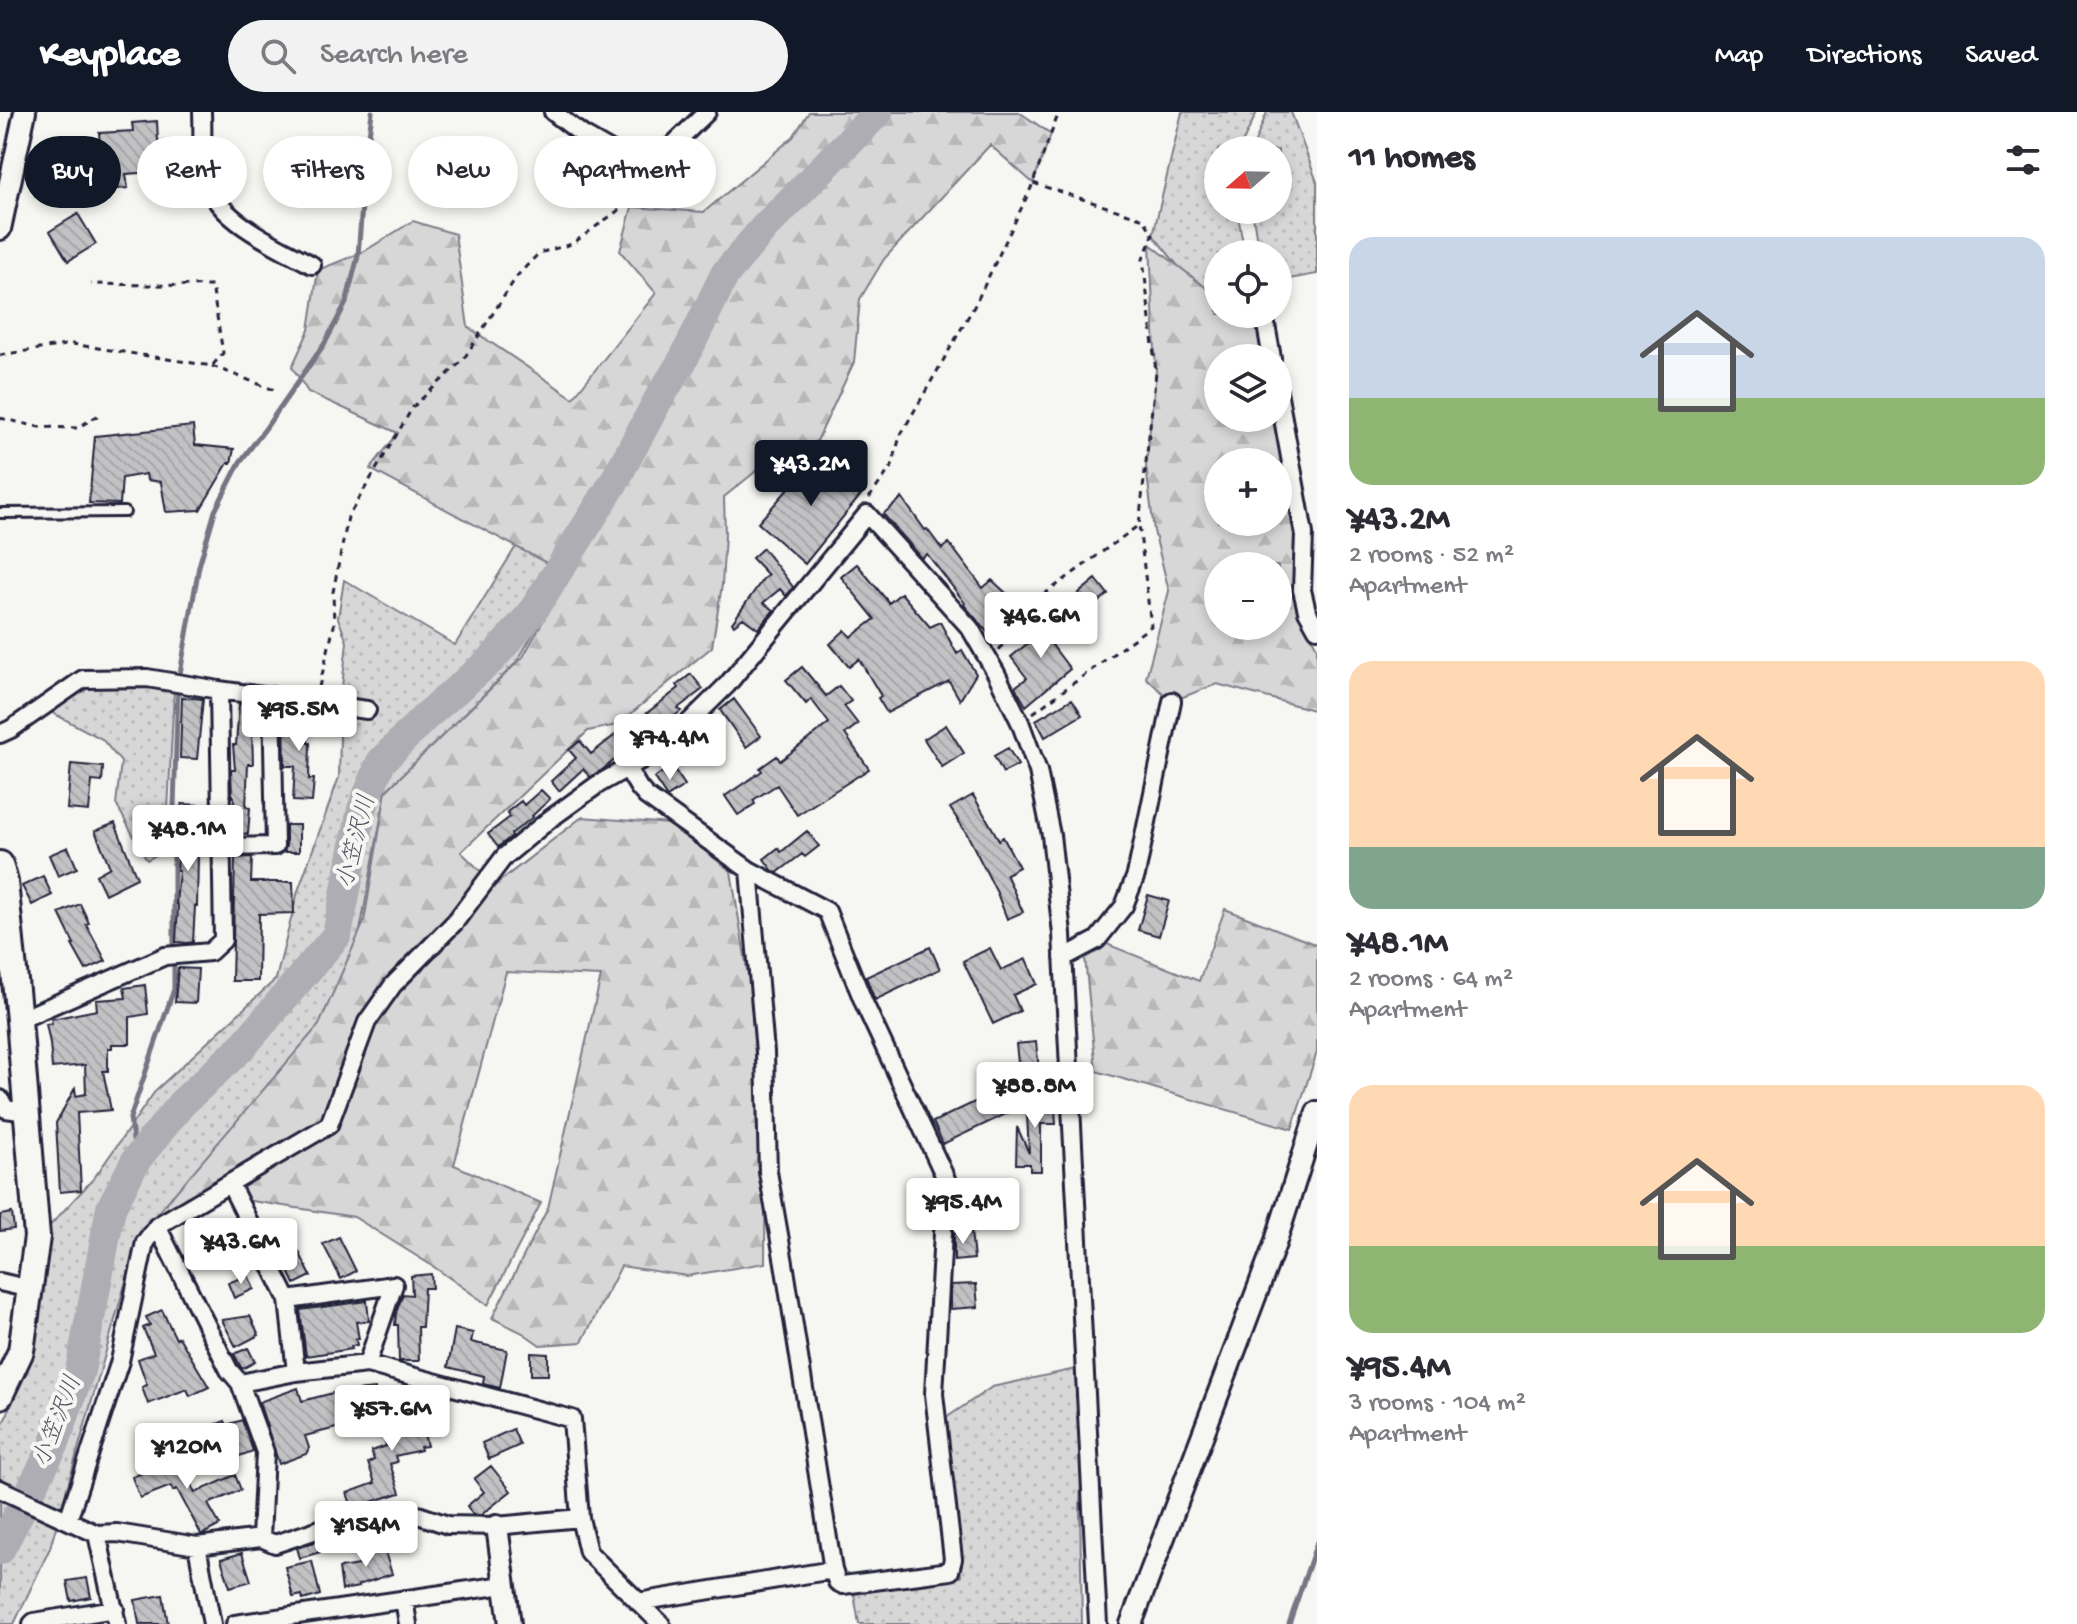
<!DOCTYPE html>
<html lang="en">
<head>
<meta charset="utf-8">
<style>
	body { margin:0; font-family:"Gochi Hand","Klee One",sans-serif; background:#f2f2f3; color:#2b2b33; height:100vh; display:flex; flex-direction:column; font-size:30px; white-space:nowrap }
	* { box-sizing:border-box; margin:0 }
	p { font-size:26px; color:#7c7c81 }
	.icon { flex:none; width:44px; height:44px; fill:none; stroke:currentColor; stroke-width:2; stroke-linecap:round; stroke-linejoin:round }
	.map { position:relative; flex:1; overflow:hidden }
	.side { display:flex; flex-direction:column; background:#fff; width:760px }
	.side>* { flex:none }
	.banner { position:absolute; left:24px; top:24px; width:760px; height:72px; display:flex; gap:16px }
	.needle { width:52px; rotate:250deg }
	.tools { position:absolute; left:1204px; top:24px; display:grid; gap:16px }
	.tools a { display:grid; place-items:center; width:88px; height:88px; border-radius:50%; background:#fff; box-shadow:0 4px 12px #0003; font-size:40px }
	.price { position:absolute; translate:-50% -68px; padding:0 18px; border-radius:8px; background:#fff; color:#222; font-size:26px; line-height:52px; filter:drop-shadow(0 2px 4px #0008) }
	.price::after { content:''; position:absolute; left:50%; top:48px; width:24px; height:18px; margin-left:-12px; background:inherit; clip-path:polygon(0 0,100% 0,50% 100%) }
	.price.selected { background:#111827; color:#fff }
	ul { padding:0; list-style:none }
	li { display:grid; align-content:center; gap:16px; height:424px; padding:0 32px }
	li span { display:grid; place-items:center; height:248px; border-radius:24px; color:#555 }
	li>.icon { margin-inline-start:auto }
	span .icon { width:144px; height:144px; fill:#fffc; stroke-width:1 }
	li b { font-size:34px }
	h2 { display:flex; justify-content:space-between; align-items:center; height:96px; padding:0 32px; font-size:34px }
	.chip { padding:0 28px; border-radius:36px; background:#fff; box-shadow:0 4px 12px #0003; font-size:28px; line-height:72px }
	.chip.selected { background:#111827; color:#fff }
	header { display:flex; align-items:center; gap:48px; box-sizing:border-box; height:112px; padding:0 40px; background:#111827; color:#fff }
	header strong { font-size:38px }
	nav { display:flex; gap:44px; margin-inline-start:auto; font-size:28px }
	.search { width:560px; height:72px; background:#f2f2f3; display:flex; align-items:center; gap:20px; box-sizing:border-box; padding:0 28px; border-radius:44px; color:#7c7c81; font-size:30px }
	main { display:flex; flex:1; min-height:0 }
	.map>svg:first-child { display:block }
	.grass { fill:url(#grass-dots); stroke:#7c7c89; stroke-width:2 }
	.forest { fill:url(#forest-firs); stroke:#7c7c89; stroke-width:2; fill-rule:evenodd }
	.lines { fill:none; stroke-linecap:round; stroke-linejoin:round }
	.stream { stroke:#757583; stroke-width:5 }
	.river { stroke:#adadb3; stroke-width:30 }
	.building { fill:url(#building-back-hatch); stroke:#22223b; stroke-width:2 }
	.service-casing { stroke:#22223b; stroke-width:14 }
	.minor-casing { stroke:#22223b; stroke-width:22 }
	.tertiary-casing { stroke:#22223b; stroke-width:26 }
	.secondary-casing { stroke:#22223b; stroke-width:30 }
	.path { stroke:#22223b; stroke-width:3; stroke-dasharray:6 6; stroke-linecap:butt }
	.service { stroke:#f6f6f2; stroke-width:8 }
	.minor { stroke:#f6f6f2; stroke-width:16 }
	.tertiary { stroke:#f6f6f2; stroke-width:20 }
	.secondary { stroke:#f6f6f2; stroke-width:24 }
	.labels { text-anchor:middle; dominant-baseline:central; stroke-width:8; stroke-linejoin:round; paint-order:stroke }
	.water-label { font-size:24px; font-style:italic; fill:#535365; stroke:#f6f6f2 }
</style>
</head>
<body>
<header>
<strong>Keyplace</strong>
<div class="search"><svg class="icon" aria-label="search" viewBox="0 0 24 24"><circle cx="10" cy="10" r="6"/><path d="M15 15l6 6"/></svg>Search here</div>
<nav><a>Map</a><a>Directions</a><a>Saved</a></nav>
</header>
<main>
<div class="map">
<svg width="1317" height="1512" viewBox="0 0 1317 1512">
	<defs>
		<pattern id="grass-dots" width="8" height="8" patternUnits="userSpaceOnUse" patternTransform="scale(2)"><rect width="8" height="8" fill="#d7d7d7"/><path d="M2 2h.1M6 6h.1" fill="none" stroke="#b8b8b9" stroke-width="1.8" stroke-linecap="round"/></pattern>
		<pattern id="forest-firs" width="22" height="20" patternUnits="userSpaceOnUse" patternTransform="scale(2)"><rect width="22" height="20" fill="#d7d7d7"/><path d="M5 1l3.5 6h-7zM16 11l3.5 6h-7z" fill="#b8b8b9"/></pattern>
		<pattern id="building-back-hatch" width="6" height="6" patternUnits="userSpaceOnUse" patternTransform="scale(2)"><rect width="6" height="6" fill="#c2c2c4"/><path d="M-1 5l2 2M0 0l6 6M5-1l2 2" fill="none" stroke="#a6a6a9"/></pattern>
	</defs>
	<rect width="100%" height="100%" fill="#f6f6f2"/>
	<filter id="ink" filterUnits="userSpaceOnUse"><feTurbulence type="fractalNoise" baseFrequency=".0125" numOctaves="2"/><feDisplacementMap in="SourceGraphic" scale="16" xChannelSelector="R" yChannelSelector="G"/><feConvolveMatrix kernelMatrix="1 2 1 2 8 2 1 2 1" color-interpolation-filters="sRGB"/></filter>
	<g filter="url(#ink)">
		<path class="grass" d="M 1182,0 L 1257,0 L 1239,38 L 1218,38 L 1218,98 L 1237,98 L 1245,142 L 1218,142 L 1218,179 L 1213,181 L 1186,164 L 1153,123 Z
			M 1267,0 L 1291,0 L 1317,70 L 1317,162 L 1278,169 L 1278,142 L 1259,142 L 1252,98 L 1278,98 L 1278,38 L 1252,38 Z
			M 841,6 L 516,551 L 386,679 L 360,819 L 321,919 L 139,1123 L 50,1436 L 14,1512 L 0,1512 L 0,1317 L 8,1301 L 45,1119 L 94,1066 L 156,978 L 276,867 L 298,779 L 339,665 L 341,584 L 347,530 L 338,506 L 344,468 L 455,533 L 588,318 Z
			M 92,567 L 174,579 L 166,738 L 147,748 L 116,692 L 121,650 L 102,627 L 51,600 Z
			M 1085,1255 L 1080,1398 L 1082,1512 L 859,1512 L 854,1482 L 961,1465 L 943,1308 L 992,1275 Z"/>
		<path class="forest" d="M 809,0 L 1019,0 L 1051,22 L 1033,71 L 990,33 L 884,147 L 860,187 L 854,250 L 817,329 L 760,356 L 724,385 L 725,423 L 722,473 L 712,535 L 617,613 L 588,619 L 461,740 L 495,773 L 582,705 L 670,712 L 731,759 L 766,973 L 765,1151 L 687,1164 L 621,1154 L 582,1230 L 540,1233 L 523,1221 L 492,1206 L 548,1096 L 601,864 L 506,860 L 454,1053 L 541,1091 L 488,1193 L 434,1155 L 354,1105 L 212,1083 L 145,1130 L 139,1123 L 319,913 L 364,810 L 386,679 L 523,545 L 569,463 L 370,357 L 398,321 L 308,280 L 292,255 L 309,218 L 318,158 L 363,140 L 413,109 L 455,122 L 468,215 L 573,286 L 656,181 L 620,139 L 632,95 L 704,100 L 793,25 Z
			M 1150,132 L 1213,181 L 1218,179 L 1218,202 L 1256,202 L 1264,246 L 1218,246 L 1218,306 L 1275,306 L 1295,419 L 1297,498 L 1317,536 L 1317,599 L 1217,572 L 1172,589 L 1146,566 L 1169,479 L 1154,419 L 1146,354 L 1156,260 ZM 1218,350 L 1278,350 L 1278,410 L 1218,410 ZM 1218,454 L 1278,454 L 1278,514 L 1218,514 Z
			M 1225,797 L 1317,833 L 1317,940 L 1292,1017 L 1096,959 L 1084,835 L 1097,828 L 1199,869 Z"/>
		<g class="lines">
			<path class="stream" d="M 136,1048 L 130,1006 L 174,877 L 174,694 L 178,573 L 199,454 L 215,399 L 240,350 L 265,317 L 325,231 L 346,191 L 358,144 L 365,55 L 372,0
				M 1289,1512 L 1317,1430"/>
			<path class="river" d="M 0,1438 L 54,1333 L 80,1259 L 111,1096 L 136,1048 L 182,991 L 242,935 L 337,823 L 362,697 L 381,650 L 424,606 L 492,547 L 531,502 L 614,370 L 658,288 L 683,248 L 725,162 L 764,116 L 878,0"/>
		</g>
		<path class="building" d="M 157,9 L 158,29 L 191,28 L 192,52 L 154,53 L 154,60 L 126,62 L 128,76 L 104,78 L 99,21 L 133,19 L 132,11 Z
			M 60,27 L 80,28 L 78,61 L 58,60 Z
			M 78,102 L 96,132 L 68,149 L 50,119 Z
			M 193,314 L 195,333 L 234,337 L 231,351 L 228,351 L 200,398 L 166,400 L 161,370 L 147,368 L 146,362 L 122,366 L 120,392 L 89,391 L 95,324 Z
			M 813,339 L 845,367 L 847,364 L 864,379 L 805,452 L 758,411 L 805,358 L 800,354 Z
			M 902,386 L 925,418 L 927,417 L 942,437 L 949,431 L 983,476 L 992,468 L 1006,481 L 1000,486 L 1015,495 L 995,529 L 964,493 L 965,491 L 927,442 L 922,446 L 883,402 Z
			M 763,436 L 793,475 L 786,484 L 780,477 L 763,491 L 774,498 L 758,517 L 743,506 L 734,513 L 732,511 L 763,467 L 768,463 L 752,446 Z
			M 857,452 L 889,491 L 901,481 L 930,515 L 940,510 L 957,542 L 962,538 L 976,562 L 960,588 L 949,569 L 887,601 L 878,586 L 881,584 L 859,547 L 849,555 L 830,532 L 845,518 L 851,525 L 875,507 L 841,465 Z
			M 1096,467 L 1108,482 L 1090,497 L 1078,482 Z
			M 1053,501 L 1068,521 L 1052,533 L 1070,557 L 1026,594 L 1015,575 L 1027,566 L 1011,545 L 1039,522 L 1034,515 Z
			M 802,555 L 826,584 L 839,574 L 851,589 L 844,594 L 858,612 L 845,622 L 869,657 L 797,703 L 777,673 L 753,688 L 755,692 L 738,703 L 725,684 L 762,659 L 760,656 L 777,644 L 780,649 L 829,611 L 811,587 L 806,592 L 786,568 Z
			M 691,562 L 703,577 L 678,596 L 681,599 L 643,628 L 641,627 L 602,658 L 590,665 L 583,657 L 559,679 L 551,669 L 576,646 L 569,638 L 580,629 L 591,642 L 615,623 L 616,625 L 679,576 L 677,573 Z
			M 182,585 L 203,587 L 197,647 L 180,646 Z
			M 734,587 L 761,624 L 746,635 L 720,598 Z
			M 1072,587 L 1082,603 L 1045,625 L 1036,608 Z
			M 239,592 L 255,594 L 254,618 L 252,618 L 253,652 L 248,652 L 246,695 L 250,696 L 248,722 L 232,721 L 234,685 L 232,685 L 231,658 L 235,658 L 233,633 L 236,633 Z
			M 284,598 L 309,601 L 308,631 L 310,631 L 309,667 L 314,667 L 312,690 L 293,689 L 295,654 L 285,654 Z
			M 946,613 L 964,641 L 942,655 L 924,627 Z
			M 1008,636 L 1018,653 L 1003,661 L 994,644 Z
			M 71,652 L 103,655 L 102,670 L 92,669 L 89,699 L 67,697 Z
			M 672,654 L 685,673 L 667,685 L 654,666 Z
			M 541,678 L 550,687 L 532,704 L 533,705 L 511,722 L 512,724 L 498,735 L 488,722 L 510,705 L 507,700 L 521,689 L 524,693 Z
			M 973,683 L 999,728 L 1003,725 L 1019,755 L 1006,762 L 1023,800 L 1007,807 L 997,781 L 967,722 L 950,696 Z
			M 182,692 L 199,693 L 197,794 L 195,794 L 193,830 L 187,831 L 176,830 L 178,793 L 176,792 L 179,759 L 177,759 Z
			M 115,711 L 137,766 L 105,782 L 96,763 L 110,755 L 95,719 Z
			M 286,713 L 299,713 L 299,740 L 284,740 L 286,734 Z
			M 807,719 L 819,734 L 805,745 L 802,742 L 777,761 L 772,758 L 764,747 L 778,736 L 781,740 Z
			M 68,735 L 77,756 L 58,764 L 49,743 Z
			M 252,745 L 251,770 L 293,770 L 294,801 L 259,802 L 258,869 L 232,869 L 235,746 Z
			M 43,764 L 52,783 L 32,793 L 22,774 Z
			M 1148,783 L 1169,789 L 1159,824 L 1138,818 Z
			M 80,792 L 89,811 L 86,812 L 106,849 L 86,858 L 72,833 L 74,832 L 59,801 Z
			M 930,835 L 940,857 L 875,888 L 866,865 Z
			M 990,836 L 1001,858 L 1026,847 L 1037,872 L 1013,883 L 1020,899 L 993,912 L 963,849 Z
			M 178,856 L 198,857 L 196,891 L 175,890 Z
			M 145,873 L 148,902 L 130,905 L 130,932 L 112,932 L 112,936 L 108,936 L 108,959 L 103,959 L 111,998 L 77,1001 L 81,1078 L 60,1080 L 56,1011 L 75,976 L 76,984 L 86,982 L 85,953 L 52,956 L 50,931 L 46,912 L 52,911 L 51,907 L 97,898 L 96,888 L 126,886 L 124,876 Z
			M 1036,930 L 1039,958 L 1019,960 L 1016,932 Z
			M 1054,982 L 1056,1012 L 1041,1012 L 1041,1059 L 1030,1059 L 1030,1052 L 1016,1052 L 1017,1015 L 1029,1041 L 1026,984 Z
			M 1003,985 L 1010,1000 L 943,1032 L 933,1010 L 983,986 Z
			M 982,1079 L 985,1105 L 960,1107 L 958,1081 Z
			M 12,1101 L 14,1117 L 0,1119 L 0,1103 Z
			M 287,1116 L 311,1164 L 295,1172 L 272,1123 Z
			M 971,1119 L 974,1147 L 954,1149 L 954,1121 Z
			M 339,1125 L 356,1159 L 341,1167 L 323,1132 Z
			M 431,1162 L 432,1176 L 424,1176 L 422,1215 L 418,1215 L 419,1249 L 399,1249 L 398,1213 L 395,1213 L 396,1201 L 403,1182 L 412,1183 L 411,1164 Z
			M 248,1163 L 254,1177 L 234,1186 L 228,1171 Z
			M 976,1172 L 978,1195 L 951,1197 L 951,1173 Z
			M 367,1189 L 369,1209 L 356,1210 L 359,1227 L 356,1227 L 357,1233 L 351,1234 L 352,1237 L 306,1244 L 300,1198 Z
			M 162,1198 L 176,1227 L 179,1225 L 209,1275 L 190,1284 L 187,1277 L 148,1292 L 142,1275 L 147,1273 L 138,1247 L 154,1241 L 143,1216 L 150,1213 L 146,1205 Z
			M 250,1204 L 259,1223 L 236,1235 L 222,1208 Z
			M 455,1217 L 473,1221 L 471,1230 L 507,1238 L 500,1276 L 483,1272 L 484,1264 L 448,1255 Z
			M 248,1236 L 255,1250 L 242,1257 L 234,1242 Z
			M 531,1241 L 548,1242 L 548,1263 L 531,1263 Z
			M 298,1276 L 302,1289 L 333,1281 L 375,1277 L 378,1312 L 358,1314 L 358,1323 L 345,1325 L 344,1314 L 305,1324 L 309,1336 L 306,1342 L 279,1352 L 259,1290 Z
			M 424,1292 L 427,1317 L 423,1317 L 427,1334 L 420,1335 L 421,1338 L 395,1344 L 397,1350 L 390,1352 L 400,1381 L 371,1390 L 372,1394 L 365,1396 L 353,1397 L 347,1381 L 375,1371 L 368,1351 L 374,1348 L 371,1339 L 386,1334 L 383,1306 L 388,1306 L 389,1296 Z
			M 242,1308 L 253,1339 L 229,1348 L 224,1334 L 196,1346 L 187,1323 L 225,1309 L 227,1313 Z
			M 513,1317 L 520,1333 L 489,1347 L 482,1331 Z
			M 180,1346 L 195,1381 L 235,1363 L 241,1378 L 208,1392 L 220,1413 L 203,1422 L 201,1422 L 177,1377 L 173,1379 L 171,1374 L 140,1386 L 132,1365 Z
			M 491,1354 L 511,1379 L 481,1403 L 473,1403 L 467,1394 L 484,1380 L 474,1367 Z
			M 324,1427 L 327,1438 L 300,1446 L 297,1436 Z
			M 383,1434 L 392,1462 L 358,1473 L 359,1475 L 342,1478 L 339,1456 L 366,1452 L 362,1440 Z
			M 242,1441 L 251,1469 L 230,1475 L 221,1447 Z
			M 312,1449 L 320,1483 L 303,1488 L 302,1483 L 293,1485 L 285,1455 Z
			M 87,1466 L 91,1485 L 71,1489 L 67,1469 Z
			M 163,1483 L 168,1512 L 139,1512 L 135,1488 Z"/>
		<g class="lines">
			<defs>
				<path id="service" d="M 0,401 L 125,400"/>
				<path id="minor" d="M 202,0 C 203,20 201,43 205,63 C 213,108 277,133 312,153
					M 553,0 L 583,23 L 646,59 L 707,0
					M 1264,202 L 1272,246
					M 1278,279 L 1304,422 L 1302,478 L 1307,499 L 1317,517
					M 0,622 L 11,617 L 83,567 L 147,566 L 219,578
					M 627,656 L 639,676 L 646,684 L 749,758 L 827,799 L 864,891 L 946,1067 L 934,1282 L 953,1447 L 950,1459 L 843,1473 L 837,1470 L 833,1458
					M 222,735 L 275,734 L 272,584
					M 1063,846 L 1097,828 L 1124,794 L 1136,763 L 1172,589
					M 19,908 L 165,844 L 210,840 L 223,828 L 219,578 L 367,598
					M 0,987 L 6,997 L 27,1000
					M 230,1072 L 288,1188 L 296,1260
					M 157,1114 L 229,1258 L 240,1271 L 265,1340 L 261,1426
					M 0,1170 L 30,1177
					M 288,1188 L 394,1173 L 367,1252
					M 240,1271 L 296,1260 L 367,1252 L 572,1307 L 580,1406 L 588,1440 L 661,1512
					M 0,1377 L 97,1422 L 117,1421 L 197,1434 L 261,1426 L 275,1432 L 344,1409 L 418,1403 L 448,1413 L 497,1414 L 580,1406
					M 68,1408 L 120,1249 L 145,1130 L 157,1114 L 329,1013 L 367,910 L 393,873 L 455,810 L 504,745 L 550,707 L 597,673 L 664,635 L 727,573 L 867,402 L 970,516 L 996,561 L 1020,610 L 1038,659 L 1051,723 L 1062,822 L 1098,1512
					M 97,1422 L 117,1512
					M 197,1434 L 212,1512
					M 404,1487 L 408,1512
					M 638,1490 L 833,1458 L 784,1151 L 768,1060 L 765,940 L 749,758
					M 32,1512 L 34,1510 L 115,1497
					M 235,1512 L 504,1473"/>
				<path id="tertiary" d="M 0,117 L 25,0
					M 497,1414 L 510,1512
					M 1131,1512 L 1275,1132 L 1317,1000"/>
				<path id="secondary" d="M 0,752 L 5,770 L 19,908 L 37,1125 L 21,1239 L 0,1284"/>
			</defs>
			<use href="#service" class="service-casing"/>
			<use href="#minor" class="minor-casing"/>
			<use href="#tertiary" class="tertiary-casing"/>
			<use href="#secondary" class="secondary-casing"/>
			<path class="path" d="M 0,243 L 72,232 L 212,254 L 223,241 L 212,174 L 91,172
				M 212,254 L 277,279
				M 0,306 L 39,315 L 77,316 L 99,303
				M 869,386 L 892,354 L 900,324 L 976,191 L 1031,76 L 1059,0
				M 999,538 L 1031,492 L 1139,413 L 1156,260 L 1143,147 L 1153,123 L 1144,107 L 1033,71
				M 319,575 L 334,514 L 333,480 L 348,405 L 413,295 L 463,248 L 517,164 L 539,141 L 572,132 L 623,95 L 637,74
				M 1033,601 L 1151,514 L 1139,413"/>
			<use href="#service" class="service"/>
			<use href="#minor" class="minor"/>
			<use href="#tertiary" class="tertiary"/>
			<use href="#secondary" class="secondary"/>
		</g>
	</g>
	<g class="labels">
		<g class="water-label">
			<text transform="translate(358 730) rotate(-76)">小笠沢川</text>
			<text transform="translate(59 1310) rotate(-69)">小笠沢川</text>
		</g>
	</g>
</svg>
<div class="tools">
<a><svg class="needle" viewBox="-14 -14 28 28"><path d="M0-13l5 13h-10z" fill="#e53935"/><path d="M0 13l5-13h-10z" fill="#7c7c81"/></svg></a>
<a><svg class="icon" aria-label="locate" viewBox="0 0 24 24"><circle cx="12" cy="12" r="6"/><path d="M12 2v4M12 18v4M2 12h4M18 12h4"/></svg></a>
<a><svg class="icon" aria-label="layers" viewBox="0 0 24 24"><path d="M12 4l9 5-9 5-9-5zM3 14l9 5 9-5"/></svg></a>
<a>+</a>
<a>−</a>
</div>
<b class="price selected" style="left:811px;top:396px">¥43.2M</b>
<b class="price" style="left:1041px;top:548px">¥46.6M</b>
<b class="price" style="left:299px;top:641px">¥95.5M</b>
<b class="price" style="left:670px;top:670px">¥74.4M</b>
<b class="price" style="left:188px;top:761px">¥48.1M</b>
<b class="price" style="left:1035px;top:1018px">¥88.8M</b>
<b class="price" style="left:963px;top:1134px">¥95.4M</b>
<b class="price" style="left:241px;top:1174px">¥43.6M</b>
<b class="price" style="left:392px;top:1341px">¥57.6M</b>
<b class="price" style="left:187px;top:1379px">¥120M</b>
<b class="price" style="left:366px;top:1457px">¥154M</b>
<div class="banner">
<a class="chip selected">Buy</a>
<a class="chip">Rent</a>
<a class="chip">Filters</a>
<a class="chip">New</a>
<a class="chip">Apartment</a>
</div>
</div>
<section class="side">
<h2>11 homes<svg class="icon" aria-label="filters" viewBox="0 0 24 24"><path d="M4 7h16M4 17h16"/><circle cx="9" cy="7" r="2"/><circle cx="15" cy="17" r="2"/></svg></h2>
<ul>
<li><span style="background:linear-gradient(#c9d6e8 65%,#8fb573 0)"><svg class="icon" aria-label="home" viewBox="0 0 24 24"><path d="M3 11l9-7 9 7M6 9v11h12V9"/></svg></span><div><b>¥43.2M</b><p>2 rooms · 52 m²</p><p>Apartment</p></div></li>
<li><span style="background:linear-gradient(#ffd9b3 75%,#7fa58c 0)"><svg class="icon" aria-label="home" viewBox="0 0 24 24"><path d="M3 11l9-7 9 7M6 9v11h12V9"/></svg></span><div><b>¥48.1M</b><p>2 rooms · 64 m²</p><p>Apartment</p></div></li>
<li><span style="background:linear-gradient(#ffd9b3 65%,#8fb573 0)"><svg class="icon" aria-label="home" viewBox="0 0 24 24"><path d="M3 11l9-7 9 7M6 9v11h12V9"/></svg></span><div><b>¥95.4M</b><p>3 rooms · 104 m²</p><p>Apartment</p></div></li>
</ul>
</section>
</main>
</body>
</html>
